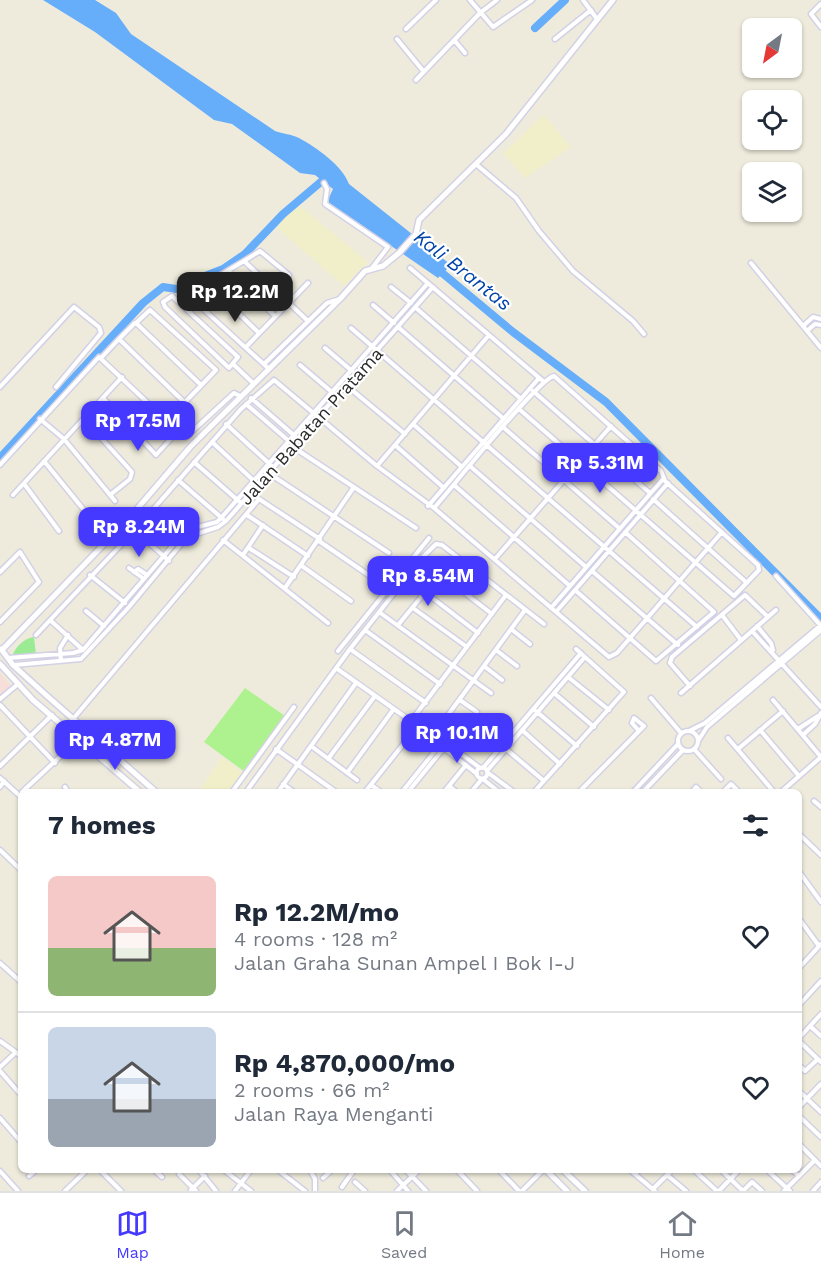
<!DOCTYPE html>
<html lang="en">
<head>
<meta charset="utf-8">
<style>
	body { margin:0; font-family:"Work Sans",sans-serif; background:#f2f2f3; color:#1f2937; height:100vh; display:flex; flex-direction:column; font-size:22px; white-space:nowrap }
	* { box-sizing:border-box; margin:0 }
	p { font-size:20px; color:#747a83 }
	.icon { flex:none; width:33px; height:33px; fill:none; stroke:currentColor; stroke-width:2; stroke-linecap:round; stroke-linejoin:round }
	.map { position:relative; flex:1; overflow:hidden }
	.sheet { position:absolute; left:18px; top:789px; width:784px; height:384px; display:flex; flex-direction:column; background:#fff; border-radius:9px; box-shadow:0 2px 4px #0004 }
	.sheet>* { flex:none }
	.needle { width:39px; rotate:212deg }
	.buttons { position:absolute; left:742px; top:18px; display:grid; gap:12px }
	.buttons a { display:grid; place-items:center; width:60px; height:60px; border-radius:9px; background:#fff; box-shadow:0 2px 4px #0004; font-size:30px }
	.price { position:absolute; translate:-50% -51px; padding:0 14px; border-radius:12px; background:#4639ff; color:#fff; font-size:20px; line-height:39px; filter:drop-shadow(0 2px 3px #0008) }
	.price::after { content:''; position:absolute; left:50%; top:36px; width:18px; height:14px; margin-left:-9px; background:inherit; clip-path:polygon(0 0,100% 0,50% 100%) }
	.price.selected { background:#222; color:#fff }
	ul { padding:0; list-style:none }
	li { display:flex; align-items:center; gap:18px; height:150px; padding:0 30px }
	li+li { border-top:2px solid #e0e1e3 }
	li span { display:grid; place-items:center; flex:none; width:168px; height:120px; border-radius:9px; color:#555 }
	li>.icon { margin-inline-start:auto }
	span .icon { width:72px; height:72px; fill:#fffc; stroke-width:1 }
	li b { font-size:26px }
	h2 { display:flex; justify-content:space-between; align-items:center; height:72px; padding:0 30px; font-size:26px }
	.tabs { display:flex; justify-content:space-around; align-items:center; height:84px; border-top:2px solid #e0e1e3; background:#fff; font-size:16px; color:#747a83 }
	.tabs a { display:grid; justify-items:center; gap:3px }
	.tabs .selected { color:#4639ff }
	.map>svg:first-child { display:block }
	.education { fill:#f1efca }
	.medical { fill:#f6dfd9 }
	.green { fill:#9bea94 }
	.pitch { fill:#aef28f }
	.water { fill:#66adfa }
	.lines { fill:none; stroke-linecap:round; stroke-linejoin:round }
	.river { stroke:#66adfa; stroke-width:8 }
	.street-casing { stroke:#d3d1e5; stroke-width:7 }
	.secondary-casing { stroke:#d3d1e5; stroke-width:8 }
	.street { stroke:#fff; stroke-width:4 }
	.secondary { stroke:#fff; stroke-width:5 }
	.labels { text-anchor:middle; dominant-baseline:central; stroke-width:4.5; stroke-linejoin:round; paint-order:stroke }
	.street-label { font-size:18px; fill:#2b2b2b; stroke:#fff }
	.water-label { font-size:20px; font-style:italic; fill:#0144aa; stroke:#fff }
</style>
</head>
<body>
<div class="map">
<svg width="821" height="1191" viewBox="0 0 821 1191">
	<rect width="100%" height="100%" fill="#eeebdc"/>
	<path class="education" d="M 544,115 L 571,147 L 525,178 L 503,153 Z
		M 300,206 L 368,262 L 344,286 L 278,229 L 279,222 L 284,216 Z
		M 222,757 L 243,773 L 229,792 L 198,792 Z"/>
	<path class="medical" d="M 0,673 L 12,687 L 0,697 Z"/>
	<path class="green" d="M 34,637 L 36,655 L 12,657 C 15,647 24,638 34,637 Z"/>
	<path class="pitch" d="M 245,688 L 285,716 L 245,772 L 204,742 Z"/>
	<path class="water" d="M 43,0 L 95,0 L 116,13 L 131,34 L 275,131 C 283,134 291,134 299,138 C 317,148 342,165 349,184 L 451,265 L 438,278 L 330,204 L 328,200 L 333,189 L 315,175 L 300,173 L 232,124 L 214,120 L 95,32 Z"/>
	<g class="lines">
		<path class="river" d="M 535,28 L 565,0
			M 435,267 L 513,332 L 606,402 L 821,619
			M 0,458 L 143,303 L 163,287 L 183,290 L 200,278 L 223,269 L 245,254 L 283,214 L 329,175"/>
		<defs>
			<path id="street" d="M 470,0 L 493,27 L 532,0
				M 583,0 L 597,19
				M 821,4 L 811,14 L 821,27
				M 406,29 L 436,0
				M 397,39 L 424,72
				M 555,39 L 591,10
				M 455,41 L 465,53
				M 416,80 L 480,13 L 497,0
				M 477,165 L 516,198 L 539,231 L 573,271 L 633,321 L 644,334
				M 324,183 L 327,189 L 325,204 L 388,247 L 372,268
				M 244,261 L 260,251 L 289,275 L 276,290
				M 751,263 L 821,348
				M 410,268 L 543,381
				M 228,271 L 275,316
				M 207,283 L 189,292 L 189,296 L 269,369
				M 391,287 L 411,303
				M 172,296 L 238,357 L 229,368 L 165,307 L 163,302 Z
				M 373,305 L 394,323
				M 416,308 L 521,399
				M 803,326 L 813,317 L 821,319
				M 398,327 L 504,419
				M 351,328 L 697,627
				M 807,331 L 815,324 L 821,325
				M 259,333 L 207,283 L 244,261 L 308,321
				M 119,339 L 135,323
				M 246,347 L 308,283
				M 325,348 L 352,371
				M 102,357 L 119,339 L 184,402
				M 233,364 L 253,383
				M 264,364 L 327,303 L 340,299
				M 300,365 L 333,393
				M 347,386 L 405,434
				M 0,387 L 74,307 L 99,327 L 101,333 L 56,387
				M 533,391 L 650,493
				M 103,398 L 156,455 L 177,432
				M 251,398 L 296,437
				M 246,404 L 290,442
				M 40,419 L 64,439 L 115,501
				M 84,419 L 132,472 L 130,479 L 110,495
				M 166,422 L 216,370 L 150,310 L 136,323 L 201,385
				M 226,424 L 273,467
				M 413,424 L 462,467
				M 503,427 L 619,528
				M 212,442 L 253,480
				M 395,445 L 444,488
				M 299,451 L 416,528
				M 44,461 L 97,526
				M 194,462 L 241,503
				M 0,465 L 99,357 L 183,436 L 186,437 L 234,393 L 240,396
				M 377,466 L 489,335
				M 470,466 L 586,567
				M 276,478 L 389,553
				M 178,480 L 223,519
				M 25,485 L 59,531
				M 454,485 L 570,586
				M 13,495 L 122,377
				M 653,499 L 747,583
				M 428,506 L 539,378
				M 434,508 C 451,489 539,378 554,376 L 661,471 L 665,481 L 758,565 L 759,570 L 734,596 L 519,409
				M 247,515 L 308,556
				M 165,524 L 181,536
				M 135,530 L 169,561
				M 223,540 L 328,623
				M 319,541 L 370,576
				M 249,548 L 294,577
				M 243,555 L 263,525
				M 421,559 L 492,614
				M 495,559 L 611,426
				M 302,566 L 351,601
				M 129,568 L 144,579
				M 592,571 L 678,645
				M 0,572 L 20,552 L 39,582 L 0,622
				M 134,572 L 138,569 L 147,575
				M 90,575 L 125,603
				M 776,576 L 821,626
				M 285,588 L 354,487
				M 575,590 L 656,661 L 714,612 L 625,532
				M 426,593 L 478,633
				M 413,608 L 467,647
				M 551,608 L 663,479
				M 86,611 L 104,626
				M 379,612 L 491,693
				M 556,612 L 668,483
				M 722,615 L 741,640
				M 50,620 L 83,650
				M 398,625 L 440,574
				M 757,626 L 771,643 L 773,650
				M 511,629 L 530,644
				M 365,630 L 440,684
				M 752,631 L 821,707
				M 36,635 L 135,530 L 241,409 L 274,380 L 377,466 L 434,508 L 609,657 L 617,653 L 630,638 L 722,532
				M 350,649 L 426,703
				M 496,650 L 517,666
				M 338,651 L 429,538
				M 8,658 L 73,653 L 83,650 L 186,530 L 217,522 L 221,518 L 428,283
				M 61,661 L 60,648 L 68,635
				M 14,665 L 81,659 L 129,607 L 187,537 L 218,527 L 226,521 L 433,287
				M 484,666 L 502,680
				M 336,668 L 411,721 L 506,595
				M 568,677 L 609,710
				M 690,686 L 670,663 L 672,657 L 745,595 L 768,617
				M 554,693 L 594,727
				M 681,693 L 776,610
				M 651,698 L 681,733
				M 0,699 L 18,684
				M 460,700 L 477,712
				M 773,700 L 821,757 L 781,792
				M 0,705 L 55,763
				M 536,711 L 577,746
				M 73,719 L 259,499 L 320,539
				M 798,729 L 818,716
				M 522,730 L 560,764
				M 760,730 L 799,776
				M678 741a10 10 0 1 1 20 0a10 10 0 1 1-20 0Z
				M 689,731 L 705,723 L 821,625
				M 463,732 L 448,721 L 448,715 L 525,610
				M 803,735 L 815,724 L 821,713
				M 728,738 L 774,792
				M439 745a4 4 0 1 1 8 0a4 4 0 1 1-8 0Z
				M 698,741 L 707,727 L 821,630
				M 447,743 L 480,768
				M 311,746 L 357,780
				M 276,749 L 336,792
				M 445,749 L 477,774
				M 506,749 L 544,781
				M 694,749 L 721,779
				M 738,749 L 783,711
				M 328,759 L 375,696
				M 0,766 L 52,715
				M476.5 773a5.5 5.5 0 1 1 11 0a5.5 5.5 0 1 1-11 0Z
				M 483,768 L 581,653
				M 487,771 L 585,657
				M 487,772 L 514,792
				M 347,773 L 393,710
				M 0,778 L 21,797
				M 483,779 L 499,792
				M 283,784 L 294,792
				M 371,785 L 381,792
				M 449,786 L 457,792
				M 0,787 L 4,781
				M 65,787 L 68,792
				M 22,792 L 79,739
				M 232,792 L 294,707
				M 246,792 L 350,649 L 421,559 L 436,544 L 442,545 L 544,624
				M 278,792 L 356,683
				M 365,792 L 417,727 L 440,742
				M 402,792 L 439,746
				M 408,792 L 443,749
				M 444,792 L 466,765
				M 471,792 L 482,779
				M 534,792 L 624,692 L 576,649
				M 579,792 L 644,726 L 634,718 L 632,723 L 639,731
				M 633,792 L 678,744
				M 643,792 L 683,750
				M 692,792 L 696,787 L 701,792
				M 723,792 L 731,784 L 739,792
				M 814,801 L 821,807
				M 800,835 L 821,855
				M 0,850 L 21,870
				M 800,873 L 821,902
				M 800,920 L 819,946
				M 0,963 L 21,982
				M 800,967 L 821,944
				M 800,1004 L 821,981
				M 810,1026 L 821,1036
				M 800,1037 L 821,1014
				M 0,1041 L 21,1056
				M 800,1042 L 821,1062
				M 800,1066 L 805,1071 L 818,1059
				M 0,1067 L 15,1053
				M 0,1071 L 21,1095
				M 800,1092 L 821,1112
				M 800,1106 L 821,1084
				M 800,1117 L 821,1137
				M 0,1118 L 21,1142
				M 800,1145 L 821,1166
				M 100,1170 L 121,1191
				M 154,1170 L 162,1177
				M 180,1170 L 179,1174 L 196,1191
				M 199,1170 L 216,1191
				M 224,1170 L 251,1191
				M 278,1170 L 305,1191
				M 310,1170 L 315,1179 L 315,1191
				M 390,1170 L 408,1191
				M 406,1170 L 426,1191
				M 457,1170 L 477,1191
				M 499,1170 L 519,1191
				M 630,1170 L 655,1191
				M 694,1170 L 717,1191
				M 721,1170 L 743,1191
				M 767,1170 L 790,1191
				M 792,1170 L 799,1176
				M 0,1171 L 18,1191
				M 635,1174 L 639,1170
				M 667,1175 L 686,1191
				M 29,1176 L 36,1170
				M 323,1178 L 332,1170
				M 355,1182 L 365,1191
				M 342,1187 L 354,1170
				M 653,1189 L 672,1170
				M 191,1190 L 205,1176
				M 65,1191 L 87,1170
				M 235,1191 L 251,1170
				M 397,1191 L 419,1170
				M 522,1191 L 543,1170
				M 719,1191 L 739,1170
				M 743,1191 L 752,1182 L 762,1191
				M 784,1191 L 815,1160
				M 813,1191 L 821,1182"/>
			<path id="secondary" d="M 1,649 L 13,665 L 46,695 L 156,792
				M 2,650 L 131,516 L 191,446 L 340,299 L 365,271 L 383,266 L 399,253 L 416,234 L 419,220 L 506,134 L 613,0
				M 0,664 L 33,700 L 140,792
				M 546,1170 L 567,1191
				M 563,1170 L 585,1191"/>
		</defs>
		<use href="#street" class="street-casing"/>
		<use href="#secondary" class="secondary-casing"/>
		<use href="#street" class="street"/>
		<use href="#secondary" class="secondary"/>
	</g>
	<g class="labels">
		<g class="street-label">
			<text transform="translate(311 426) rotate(-48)">Jalan Babatan Pratama</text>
		</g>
		<g class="water-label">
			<text transform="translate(463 270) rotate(38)">Kali Brantas</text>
		</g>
	</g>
</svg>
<div class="buttons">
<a><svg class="needle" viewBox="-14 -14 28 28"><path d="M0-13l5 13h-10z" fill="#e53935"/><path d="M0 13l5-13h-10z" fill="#747a83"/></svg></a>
<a><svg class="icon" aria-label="locate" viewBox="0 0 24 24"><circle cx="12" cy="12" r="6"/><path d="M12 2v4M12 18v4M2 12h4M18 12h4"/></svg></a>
<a><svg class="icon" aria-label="layers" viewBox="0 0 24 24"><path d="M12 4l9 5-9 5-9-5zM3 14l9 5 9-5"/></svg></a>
</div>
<b class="price selected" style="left:235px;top:323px">Rp 12.2M</b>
<b class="price" style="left:138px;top:452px">Rp 17.5M</b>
<b class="price" style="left:600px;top:494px">Rp 5.31M</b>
<b class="price" style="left:139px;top:558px">Rp 8.24M</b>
<b class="price" style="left:428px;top:607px">Rp 8.54M</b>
<b class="price" style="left:457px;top:764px">Rp 10.1M</b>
<b class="price" style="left:115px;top:771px">Rp 4.87M</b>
<section class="sheet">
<h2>7 homes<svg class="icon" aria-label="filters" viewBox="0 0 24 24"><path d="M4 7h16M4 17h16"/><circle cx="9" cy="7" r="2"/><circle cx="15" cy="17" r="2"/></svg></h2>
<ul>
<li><span style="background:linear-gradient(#f6c9c9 60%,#8fb573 0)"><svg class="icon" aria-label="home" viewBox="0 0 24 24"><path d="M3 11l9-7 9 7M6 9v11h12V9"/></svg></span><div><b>Rp 12.2M/mo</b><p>4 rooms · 128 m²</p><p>Jalan Graha Sunan Ampel I Bok I-J</p></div><svg class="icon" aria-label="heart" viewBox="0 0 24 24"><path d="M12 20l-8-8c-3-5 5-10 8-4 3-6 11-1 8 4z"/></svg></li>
<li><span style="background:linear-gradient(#c9d6e8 60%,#9aa5b1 0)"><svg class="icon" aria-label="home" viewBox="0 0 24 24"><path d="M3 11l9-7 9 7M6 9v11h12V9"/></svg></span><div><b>Rp 4,870,000/mo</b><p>2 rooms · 66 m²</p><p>Jalan Raya Menganti</p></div><svg class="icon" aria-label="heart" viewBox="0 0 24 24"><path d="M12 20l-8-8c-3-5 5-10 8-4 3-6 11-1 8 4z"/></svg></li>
</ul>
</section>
</div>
<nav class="tabs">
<a class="selected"><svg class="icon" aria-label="map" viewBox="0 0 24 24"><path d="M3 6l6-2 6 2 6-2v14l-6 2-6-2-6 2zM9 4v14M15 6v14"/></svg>Map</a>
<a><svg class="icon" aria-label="saved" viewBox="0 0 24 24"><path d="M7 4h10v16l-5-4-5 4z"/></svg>Saved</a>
<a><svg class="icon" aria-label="home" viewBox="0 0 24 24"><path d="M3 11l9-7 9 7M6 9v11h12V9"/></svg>Home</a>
</nav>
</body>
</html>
